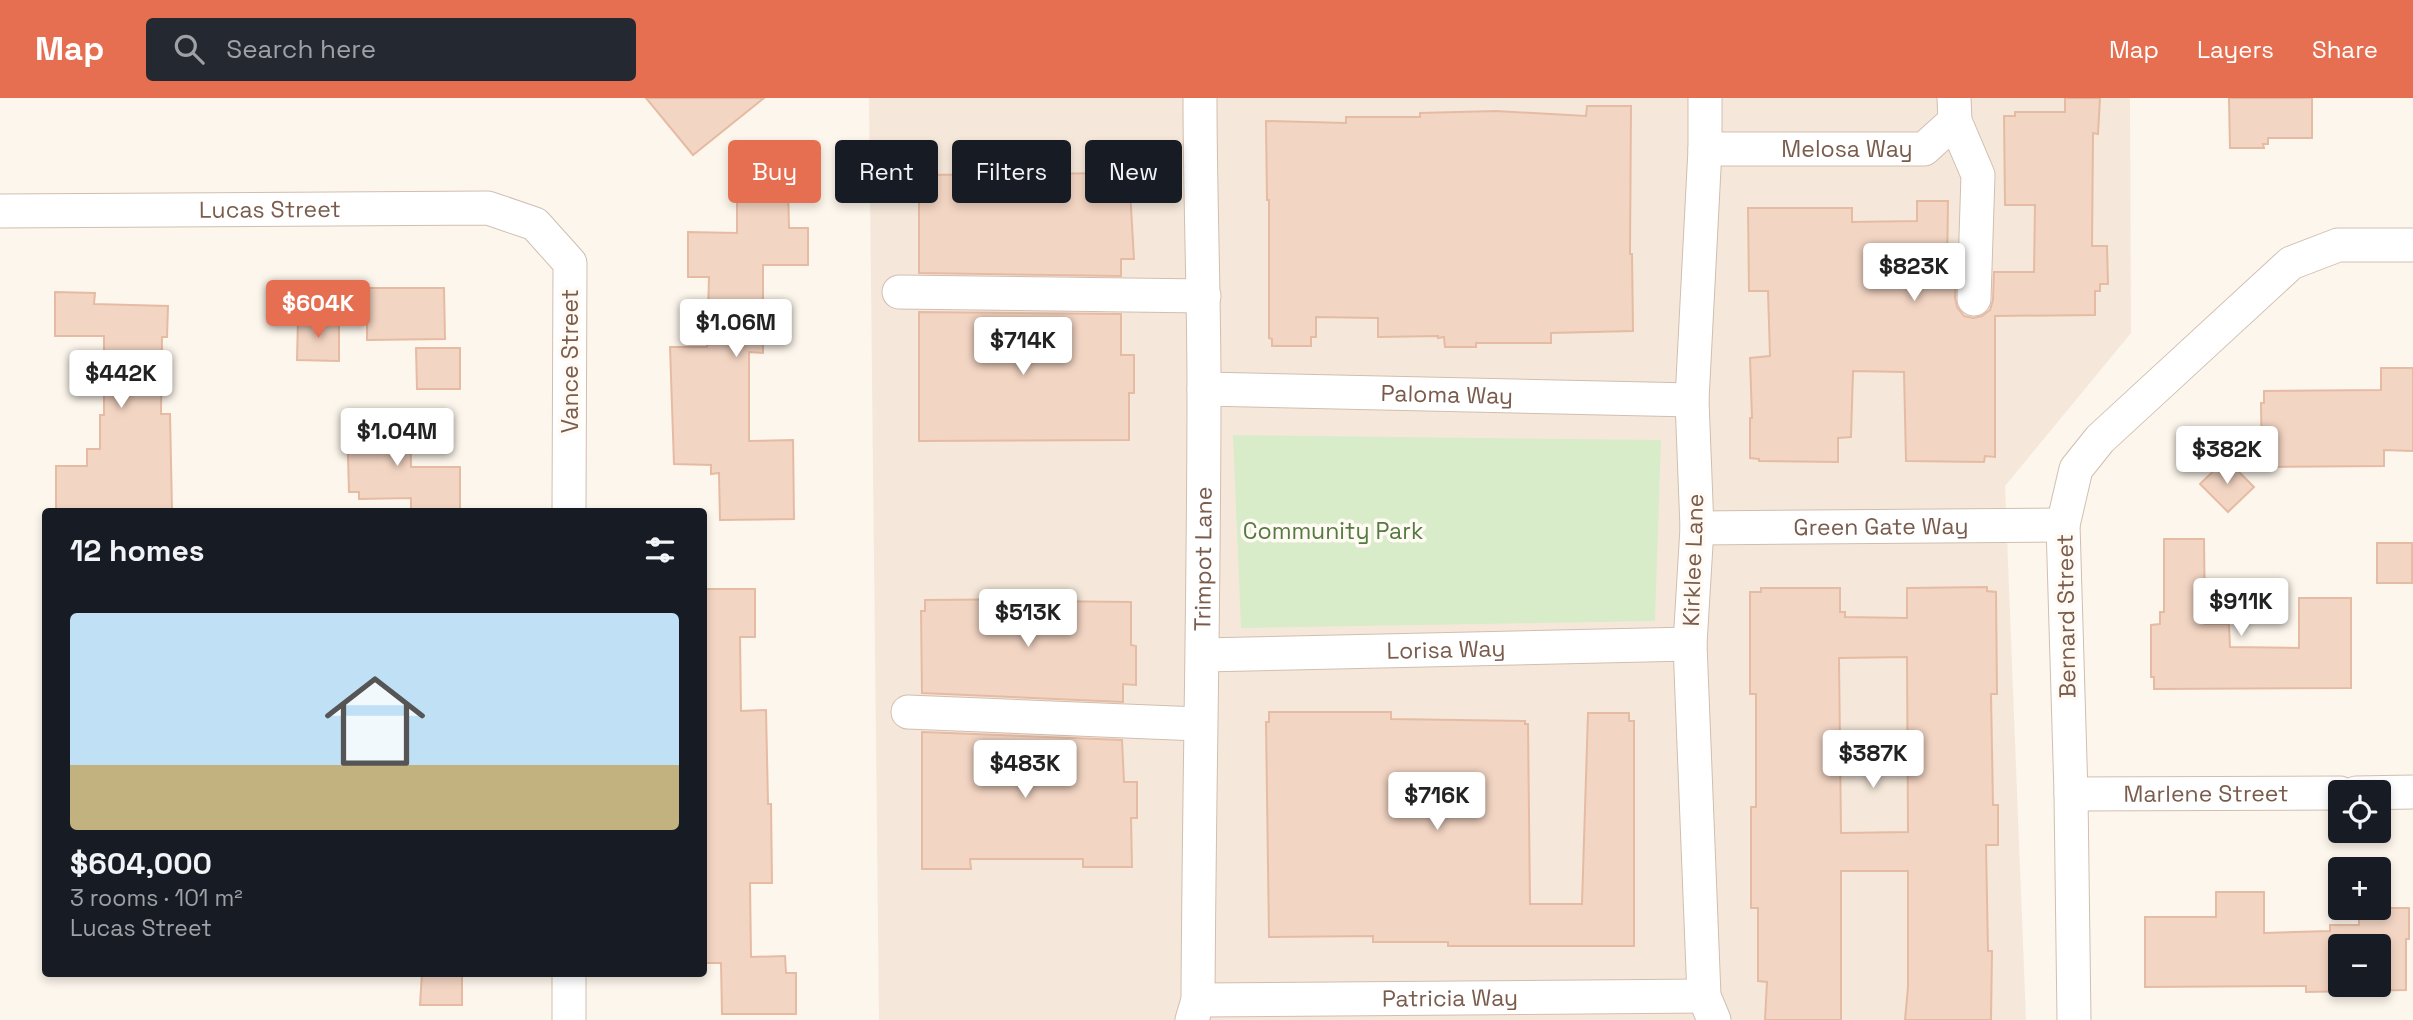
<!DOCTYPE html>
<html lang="en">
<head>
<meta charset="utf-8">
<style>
	body { margin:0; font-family:"Space Grotesk",sans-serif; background:#242831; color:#f1f3f6; height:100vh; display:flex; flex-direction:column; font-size:26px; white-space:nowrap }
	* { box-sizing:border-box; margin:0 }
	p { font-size:23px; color:#9ea1a6 }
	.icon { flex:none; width:38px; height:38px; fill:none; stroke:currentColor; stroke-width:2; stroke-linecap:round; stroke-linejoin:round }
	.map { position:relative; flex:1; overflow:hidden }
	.side { position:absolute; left:42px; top:410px; width:665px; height:469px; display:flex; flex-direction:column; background:#171b24; border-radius:7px; box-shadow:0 4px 10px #0003 }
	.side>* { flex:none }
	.hud { position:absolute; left:728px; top:42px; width:665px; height:63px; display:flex; gap:14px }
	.buttons { position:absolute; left:2328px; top:682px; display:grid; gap:14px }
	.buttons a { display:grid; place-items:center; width:63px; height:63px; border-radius:7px; background:#171b24; box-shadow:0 4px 10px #0003; font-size:35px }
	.price { position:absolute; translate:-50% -60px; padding:0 16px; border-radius:7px; background:#fff; color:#222; font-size:23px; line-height:46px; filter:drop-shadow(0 2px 4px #0008) }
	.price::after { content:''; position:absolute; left:50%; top:42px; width:21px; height:16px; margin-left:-10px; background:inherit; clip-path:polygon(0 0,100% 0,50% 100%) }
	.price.active { background:#e76f51; color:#fff }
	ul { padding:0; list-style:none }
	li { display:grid; align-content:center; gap:14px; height:371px; padding:0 28px }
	li span { display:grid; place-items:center; height:217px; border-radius:7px; color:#555 }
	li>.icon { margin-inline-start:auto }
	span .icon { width:126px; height:126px; fill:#fffc; stroke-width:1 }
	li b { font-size:30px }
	h2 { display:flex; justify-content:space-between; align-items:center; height:84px; padding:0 28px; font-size:30px }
	.pill { padding:0 24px; border-radius:7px; background:#171b24; box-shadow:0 4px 10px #0003; font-size:24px; line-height:63px }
	.pill.active { background:#e76f51; color:#fff }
	header { display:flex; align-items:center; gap:42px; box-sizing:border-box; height:98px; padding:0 35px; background:#e76f51; color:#fff }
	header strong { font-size:33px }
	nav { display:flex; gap:38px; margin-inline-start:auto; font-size:24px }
	.search { width:490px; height:63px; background:#242831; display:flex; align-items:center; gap:18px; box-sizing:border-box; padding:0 24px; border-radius:7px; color:#9ea1a6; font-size:26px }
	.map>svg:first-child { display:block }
	.residential { fill:#f5e8da }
	.green { fill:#d8ecc9 }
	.building { fill:#f3d5c3; stroke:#e6bba3; stroke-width:2; fill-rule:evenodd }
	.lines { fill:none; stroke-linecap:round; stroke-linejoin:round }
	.street-casing { stroke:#d1beb0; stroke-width:35 }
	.street { stroke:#fff; stroke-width:33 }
	.labels { text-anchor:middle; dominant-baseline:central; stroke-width:7; stroke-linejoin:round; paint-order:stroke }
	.street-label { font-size:23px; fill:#7a5c4d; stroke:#fffaf3 }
	.park-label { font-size:23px; fill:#537a41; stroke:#fffaf3 }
</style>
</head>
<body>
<header>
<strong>Map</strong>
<div class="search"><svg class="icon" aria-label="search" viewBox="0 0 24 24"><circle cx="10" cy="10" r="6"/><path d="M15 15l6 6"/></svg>Search here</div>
<nav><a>Map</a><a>Layers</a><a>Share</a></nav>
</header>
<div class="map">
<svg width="2413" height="922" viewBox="0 0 2413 922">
	<rect width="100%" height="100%" fill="#fdf6ec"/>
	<path class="residential" d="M 869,0 L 2130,0 L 2131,235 L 2005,388 L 2026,922 L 879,922 Z"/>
	<path class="green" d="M 1233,337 L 1661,342 L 1655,523 L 1241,530 Z"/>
	<path class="building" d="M 646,0 L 764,0 L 693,57 Z
		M 2065,0 L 2100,0 L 2098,36 L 2093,35 L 2092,148 L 2107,148 L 2108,186 L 2100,186 L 2100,193 L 2095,193 L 2095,217 L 1995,218 L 1995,359 L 1985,358 L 1984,364 L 1906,363 L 1904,274 L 1853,273 L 1851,339 L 1838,340 L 1838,364 L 1759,363 L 1759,361 L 1750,360 L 1750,320 L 1752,320 L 1750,260 L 1770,258 L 1768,193 L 1749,193 L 1748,110 L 1852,110 L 1852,124 L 1917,123 L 1917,103 L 1948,103 L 1947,175 L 1956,175 L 1955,200 L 1957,209 L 1964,218 L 1973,220 L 1982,218 L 1990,212 L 1993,202 L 1994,174 L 2034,174 L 2035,107 L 2005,107 L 2004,18 L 2015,18 L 2015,14 L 2065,14 Z
		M 2229,0 L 2312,0 L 2312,40 L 2268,40 L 2268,46 L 2263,46 L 2264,50 L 2230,50 Z
		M 1587,8 L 1631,8 L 1630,156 L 1632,156 L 1633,233 L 1551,235 L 1551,245 L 1476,245 L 1476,249 L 1445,249 L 1444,239 L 1438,240 L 1438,238 L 1378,239 L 1378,220 L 1316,219 L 1316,239 L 1311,239 L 1311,248 L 1272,248 L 1272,241 L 1269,240 L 1269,102 L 1267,102 L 1266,23 L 1346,25 L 1346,19 L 1420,19 L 1420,15 L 1496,13 L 1586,18 Z
		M 1129,75 L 1134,161 L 1121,161 L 1121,178 L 919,175 L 919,88 L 922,88 L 922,77 Z
		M 737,87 L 788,87 L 789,130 L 808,130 L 808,167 L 763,167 L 763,255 L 749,254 L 749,343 L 793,342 L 794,421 L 720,422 L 719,375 L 711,376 L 711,367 L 674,366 L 670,249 L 707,249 L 709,179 L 688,179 L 688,134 L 737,135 Z
		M 367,190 L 444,190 L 445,241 L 367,242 Z
		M 55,194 L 95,195 L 94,206 L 168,208 L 167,239 L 162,239 L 161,316 L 170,316 L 172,413 L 56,413 L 56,368 L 87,368 L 87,351 L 100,351 L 100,317 L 104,317 L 104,238 L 55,238 Z
		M 919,214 L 1121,216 L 1121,257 L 1134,257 L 1134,295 L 1129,295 L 1129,342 L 919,343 Z
		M 298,221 L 339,222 L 339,263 L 297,262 Z
		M 416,250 L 460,250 L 460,291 L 417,291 Z
		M 2381,270 L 2413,270 L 2413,353 L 2384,352 L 2384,368 L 2262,369 L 2261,305 L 2264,305 L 2264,293 L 2381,292 Z
		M 347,322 L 410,322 L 411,369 L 460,369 L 460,413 L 411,413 L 411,400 L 359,401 L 359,394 L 349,394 Z
		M 2226,361 L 2254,389 L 2228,414 L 2200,386 Z
		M 2164,441 L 2204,441 L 2205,526 L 2229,526 L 2230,549 L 2299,550 L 2299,500 L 2351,500 L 2351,590 L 2154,591 L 2154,579 L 2151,579 L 2151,527 L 2160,526 L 2160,514 L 2164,514 Z
		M 2377,445 L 2412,445 L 2412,485 L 2377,485 Z
		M 1987,489 L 1987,493 L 1996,494 L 1997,596 L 1991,596 L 1993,707 L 1998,707 L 1998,747 L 1986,747 L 1988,853 L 1992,853 L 1991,922 L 1905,922 L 1908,889 L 1908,773 L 1841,773 L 1841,922 L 1765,922 L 1767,884 L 1758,883 L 1758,810 L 1751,810 L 1751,709 L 1756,709 L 1756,596 L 1750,596 L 1750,494 L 1761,494 L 1761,490 L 1840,490 L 1840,514 L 1845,514 L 1845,519 L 1907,520 L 1907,490 ZM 1907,559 L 1908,734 L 1841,735 L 1839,560 Z
		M 704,491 L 755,491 L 755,539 L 740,539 L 741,613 L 766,612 L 768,706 L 771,706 L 772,785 L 750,785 L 751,859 L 785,858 L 786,875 L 796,875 L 796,916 L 722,916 L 721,865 L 704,865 L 704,814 L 706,814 Z
		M 1034,501 L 1034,503 L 1131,504 L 1131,547 L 1136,548 L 1136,587 L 1123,586 L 1123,604 L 922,595 L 921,513 L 925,513 L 925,502 Z
		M 1269,614 L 1391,614 L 1391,621 L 1525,623 L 1525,626 L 1528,626 L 1530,806 L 1582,806 L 1588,615 L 1629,615 L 1629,623 L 1634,623 L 1634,848 L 1448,848 L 1448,844 L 1373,844 L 1373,838 L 1269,839 L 1266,624 L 1269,624 Z
		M 922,634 L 1122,642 L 1124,684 L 1137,684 L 1137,720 L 1131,720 L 1132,769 L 1083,769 L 1083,761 L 970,761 L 971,771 L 922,771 Z
		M 2216,794 L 2264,794 L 2264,835 L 2330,833 L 2330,827 L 2359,827 L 2359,810 L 2409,810 L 2409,841 L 2406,841 L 2406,892 L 2306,894 L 2306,888 L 2145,889 L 2145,819 L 2216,819 ZM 2340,849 L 2378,849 L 2378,887 L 2340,887 Z
		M 422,875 L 462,875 L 462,907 L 420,907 Z"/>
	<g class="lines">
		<defs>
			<g id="street">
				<path d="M 1705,0 L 1705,51 L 1692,302 L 1697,430 L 1690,546 L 1704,898 L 1714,922"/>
				<path d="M 1955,23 L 1978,77 L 1974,201"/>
				<path id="s1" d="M 1705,51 L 1924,51 L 1955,23 L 1954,0"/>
				<path id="s2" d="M 0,113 L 488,110 L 535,126 L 570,165 L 569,413"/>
				<path d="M 899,194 L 1204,198"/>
				<path id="s3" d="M 1204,291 L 1692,302"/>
				<path id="s4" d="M 1697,430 L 2063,427"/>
				<path id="s5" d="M 1203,557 L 1690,546"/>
				<path d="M 908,614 L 1199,626"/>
				<path d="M 2356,695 L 2413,694"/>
				<path id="s6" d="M 2071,696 L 2340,695"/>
				<path id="s7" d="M 1198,902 L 1704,898"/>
				<path d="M 569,922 L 569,875"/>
				<path id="s8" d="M 1192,922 L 1198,902 C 1199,698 1204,495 1204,292 C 1204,194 1200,97 1200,0"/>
				<path d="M 2074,922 L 2071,696 L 2063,427 L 2076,371 L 2100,341 L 2291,165 L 2338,147 L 2413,147"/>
			</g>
		</defs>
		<use href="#street" class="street-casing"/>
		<use href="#street" class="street"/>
	</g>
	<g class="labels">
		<g class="street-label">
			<text stroke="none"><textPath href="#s1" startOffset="142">Melosa Way</textPath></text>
			<text stroke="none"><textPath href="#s2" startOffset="270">Lucas Street</textPath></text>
			<text transform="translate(570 263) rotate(-90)">Vance Street</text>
			<text stroke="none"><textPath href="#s3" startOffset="243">Paloma Way</textPath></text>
			<text stroke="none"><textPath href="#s4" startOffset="184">Green Gate Way</textPath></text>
			<text stroke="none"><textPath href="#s8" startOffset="462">Trimpot Lane</textPath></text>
			<text transform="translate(1693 462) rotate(-88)">Kirklee Lane</text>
			<text transform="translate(2066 518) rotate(-91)">Bernard Street</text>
			<text stroke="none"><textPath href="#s5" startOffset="243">Lorisa Way</textPath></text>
			<text stroke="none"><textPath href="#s6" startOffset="135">Marlene Street</textPath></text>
			<text stroke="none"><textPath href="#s7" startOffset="252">Patricia Way</textPath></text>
		</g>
		<g class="park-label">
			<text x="1333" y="433">Community Park</text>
		</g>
	</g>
</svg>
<div class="buttons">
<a><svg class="icon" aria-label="locate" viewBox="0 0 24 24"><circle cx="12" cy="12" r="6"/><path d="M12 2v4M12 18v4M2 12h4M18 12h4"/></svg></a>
<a>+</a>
<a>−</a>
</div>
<b class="price" style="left:1914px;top:205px">$823K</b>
<b class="price active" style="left:318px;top:242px">$604K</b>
<b class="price" style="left:736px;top:261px">$1.06M</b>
<b class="price" style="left:1023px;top:279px">$714K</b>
<b class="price" style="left:121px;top:312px">$442K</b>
<b class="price" style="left:397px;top:370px">$1.04M</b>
<b class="price" style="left:2227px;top:388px">$382K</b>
<b class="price" style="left:2241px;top:540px">$911K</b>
<b class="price" style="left:1028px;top:551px">$513K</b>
<b class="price" style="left:1873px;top:692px">$387K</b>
<b class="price" style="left:1025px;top:702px">$483K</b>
<b class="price" style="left:1437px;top:734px">$716K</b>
<div class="hud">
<a class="pill active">Buy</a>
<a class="pill">Rent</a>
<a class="pill">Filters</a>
<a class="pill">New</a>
</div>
<section class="side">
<h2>12 homes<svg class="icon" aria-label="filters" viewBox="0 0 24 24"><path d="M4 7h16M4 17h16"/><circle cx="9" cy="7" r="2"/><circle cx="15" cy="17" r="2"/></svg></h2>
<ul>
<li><span style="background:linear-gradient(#bfe0f5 70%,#c2b280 0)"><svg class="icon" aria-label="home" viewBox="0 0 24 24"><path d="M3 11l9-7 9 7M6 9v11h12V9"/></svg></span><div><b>$604,000</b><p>3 rooms · 101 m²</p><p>Lucas Street</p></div></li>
</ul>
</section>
</div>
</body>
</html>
